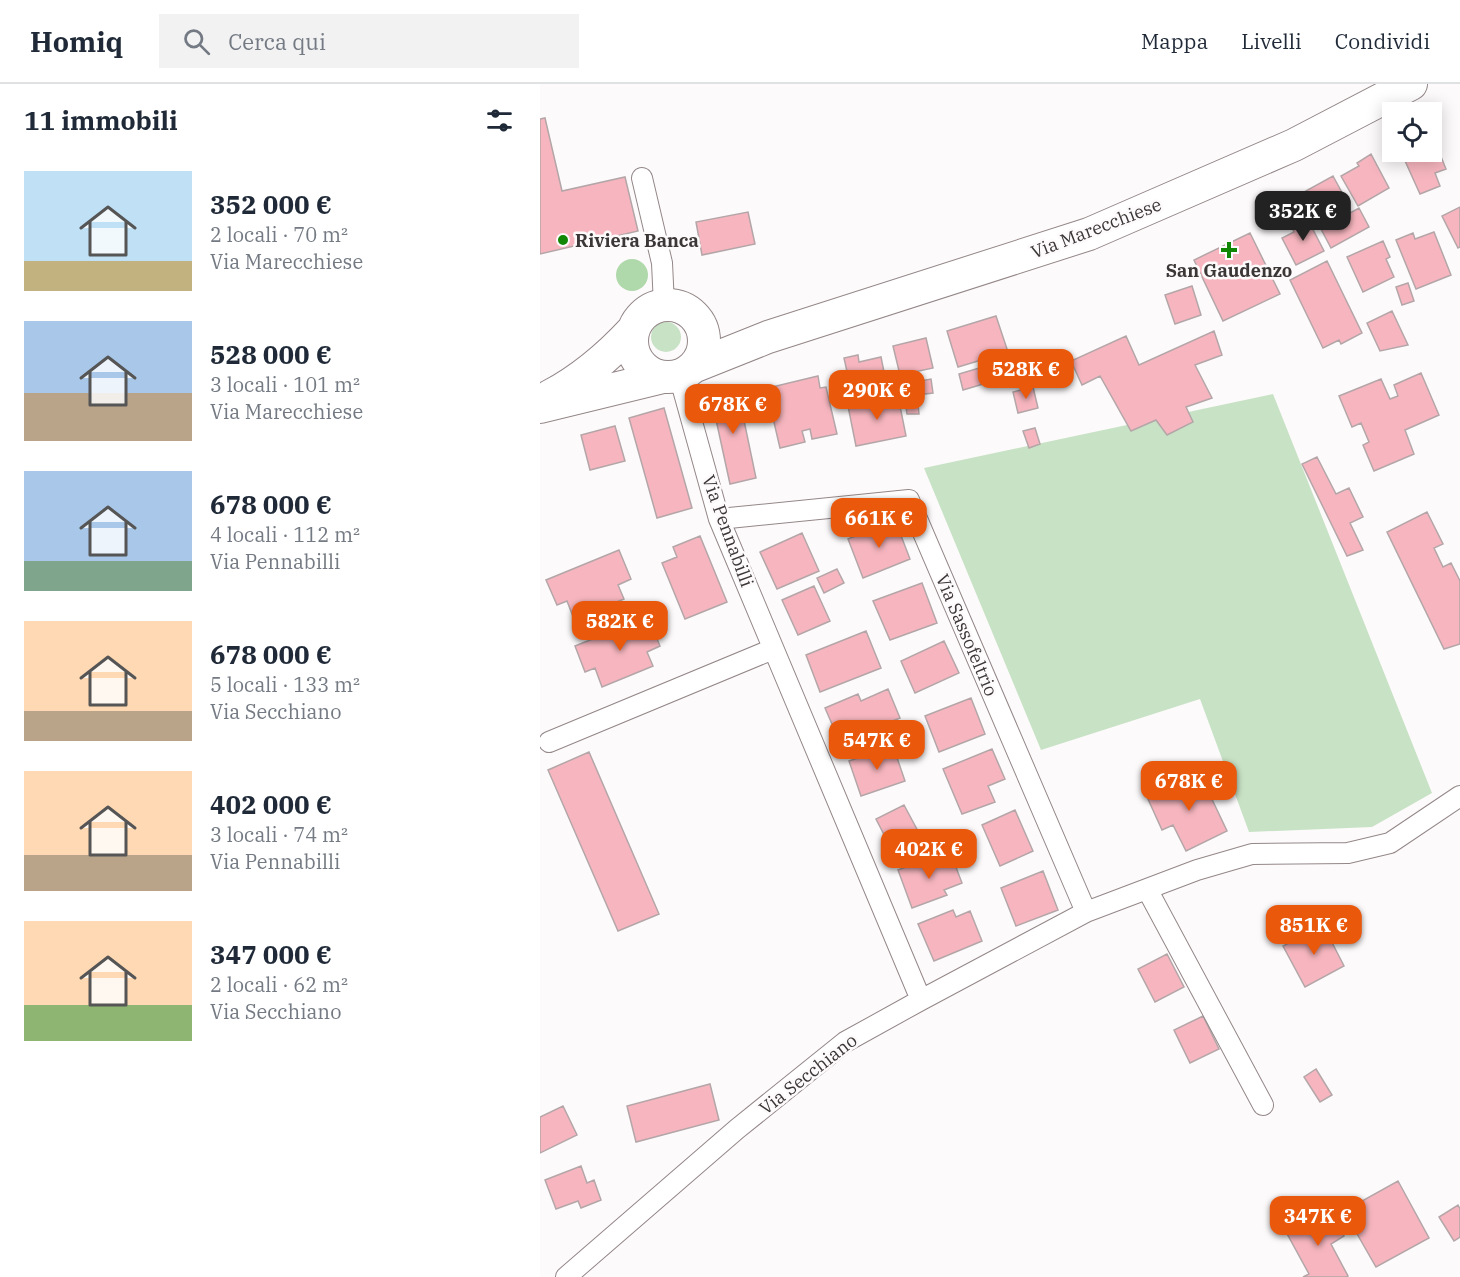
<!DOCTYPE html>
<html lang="it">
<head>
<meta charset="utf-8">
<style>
	body { margin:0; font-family:"IBM Plex Serif",serif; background:#f2f2f3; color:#1f2937; height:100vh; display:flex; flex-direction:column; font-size:22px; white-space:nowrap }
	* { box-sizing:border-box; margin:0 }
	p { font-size:20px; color:#747a83 }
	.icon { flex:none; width:33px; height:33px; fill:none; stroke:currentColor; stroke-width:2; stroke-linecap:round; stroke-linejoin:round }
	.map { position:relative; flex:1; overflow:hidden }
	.panel { display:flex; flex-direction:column; background:#fff; width:540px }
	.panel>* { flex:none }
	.tools { position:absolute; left:842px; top:18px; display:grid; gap:12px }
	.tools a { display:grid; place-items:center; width:60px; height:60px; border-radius:0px; background:#fff; box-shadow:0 3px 15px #0003; font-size:30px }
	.price { position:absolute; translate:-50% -51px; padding:0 14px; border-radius:12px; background:#ea580c; color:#fff; font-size:20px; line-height:39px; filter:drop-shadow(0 2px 3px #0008) }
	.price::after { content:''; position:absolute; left:50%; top:36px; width:18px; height:14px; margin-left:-9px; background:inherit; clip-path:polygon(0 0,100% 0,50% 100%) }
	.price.active { background:#222; color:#fff }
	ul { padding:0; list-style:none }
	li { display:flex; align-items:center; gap:18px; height:150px; padding:0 24px }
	li span { display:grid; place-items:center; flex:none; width:168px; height:120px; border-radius:0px; color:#555 }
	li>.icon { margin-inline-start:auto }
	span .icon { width:72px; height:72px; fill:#fffc; stroke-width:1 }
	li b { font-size:26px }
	h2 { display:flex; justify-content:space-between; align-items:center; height:72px; padding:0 24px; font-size:26px }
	header { display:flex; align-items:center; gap:36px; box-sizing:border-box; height:84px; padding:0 30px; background:#fff; border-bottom:2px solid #e0e1e3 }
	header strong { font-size:28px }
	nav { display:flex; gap:33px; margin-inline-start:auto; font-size:21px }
	.search { width:420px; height:54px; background:#f2f2f3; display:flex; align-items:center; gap:15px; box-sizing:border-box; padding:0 21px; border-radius:0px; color:#747a83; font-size:22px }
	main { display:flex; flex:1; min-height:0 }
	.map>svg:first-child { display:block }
	.green { fill:#c8e2c5 }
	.water { fill:#b0d9ab }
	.building { fill:#f7b6bf; stroke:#b4a6a8; stroke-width:1.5 }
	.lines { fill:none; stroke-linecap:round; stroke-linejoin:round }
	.minor-casing { stroke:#948788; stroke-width:22 }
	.primary-casing { stroke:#948788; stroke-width:34 }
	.minor { stroke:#fff; stroke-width:20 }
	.primary { stroke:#fff; stroke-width:32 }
	.poi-dot { fill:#128706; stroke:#fdfafb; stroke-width:2 }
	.labels { text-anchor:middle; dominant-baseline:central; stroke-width:5; stroke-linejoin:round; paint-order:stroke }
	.street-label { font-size:18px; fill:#3c3737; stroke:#fdfafb }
	.poi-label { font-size:18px; font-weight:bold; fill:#3c3737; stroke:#fdfafb; text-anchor:start }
</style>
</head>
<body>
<header>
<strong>Homiq</strong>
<div class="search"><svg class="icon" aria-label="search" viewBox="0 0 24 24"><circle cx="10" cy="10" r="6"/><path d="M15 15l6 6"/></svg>Cerca qui</div>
<nav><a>Mappa</a><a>Livelli</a><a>Condividi</a></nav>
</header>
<main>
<section class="panel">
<h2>11 immobili<svg class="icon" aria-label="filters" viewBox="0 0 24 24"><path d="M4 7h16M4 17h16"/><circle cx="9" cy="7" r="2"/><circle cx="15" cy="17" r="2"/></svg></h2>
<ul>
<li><span style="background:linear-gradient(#bfe0f5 75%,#c2b280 0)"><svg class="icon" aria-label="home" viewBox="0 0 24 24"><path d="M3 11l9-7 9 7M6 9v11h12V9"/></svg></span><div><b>352 000 €</b><p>2 locali · 70 m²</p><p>Via Marecchiese</p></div></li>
<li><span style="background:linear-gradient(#a9c7e8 60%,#b9a48a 0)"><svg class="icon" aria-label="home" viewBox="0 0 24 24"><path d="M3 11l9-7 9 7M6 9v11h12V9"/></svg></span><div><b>528 000 €</b><p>3 locali · 101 m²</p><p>Via Marecchiese</p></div></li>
<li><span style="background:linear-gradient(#a9c7e8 75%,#7fa58c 0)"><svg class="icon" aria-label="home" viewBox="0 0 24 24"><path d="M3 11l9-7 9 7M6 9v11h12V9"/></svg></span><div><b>678 000 €</b><p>4 locali · 112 m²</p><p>Via Pennabilli</p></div></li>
<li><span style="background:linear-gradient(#ffd9b3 75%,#b9a48a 0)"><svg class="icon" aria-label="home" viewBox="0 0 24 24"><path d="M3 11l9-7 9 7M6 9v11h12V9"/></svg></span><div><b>678 000 €</b><p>5 locali · 133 m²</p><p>Via Secchiano</p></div></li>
<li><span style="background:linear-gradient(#ffd9b3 70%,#b9a48a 0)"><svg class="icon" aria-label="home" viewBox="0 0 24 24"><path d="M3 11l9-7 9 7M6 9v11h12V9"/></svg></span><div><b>402 000 €</b><p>3 locali · 74 m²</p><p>Via Pennabilli</p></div></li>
<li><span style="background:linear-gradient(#ffd9b3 70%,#8fb573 0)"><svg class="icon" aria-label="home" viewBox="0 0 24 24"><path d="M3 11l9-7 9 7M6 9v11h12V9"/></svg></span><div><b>347 000 €</b><p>2 locali · 62 m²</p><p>Via Secchiano</p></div></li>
</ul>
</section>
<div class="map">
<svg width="920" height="1193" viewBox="0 0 920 1193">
	<rect width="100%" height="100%" fill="#fdfafb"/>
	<path class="green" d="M111 253a15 15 0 1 1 30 0a15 15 0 1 1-30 0Z
		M 733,310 L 892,709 L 832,743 L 709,748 L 660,615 L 501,666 L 384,384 Z"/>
	<path class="water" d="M76 191a16 16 0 1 1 32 0a16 16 0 1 1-32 0Z"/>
	<path class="building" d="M 5,34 L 22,107 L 85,93 L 98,147 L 0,170 L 0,35 Z
		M 891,48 L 906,85 L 895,89 L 900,102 L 880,110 L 861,68 L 891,68 Z
		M 831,70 L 849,104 L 818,122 L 801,92 L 819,82 L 817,79 Z
		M 793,92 L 806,116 L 777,131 L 764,108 Z
		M 920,123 L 920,163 L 918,164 L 902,132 Z
		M 819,124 L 829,143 L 791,164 L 781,145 Z
		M 208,128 L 215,160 L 162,171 L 156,138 Z
		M 767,134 L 784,167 L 756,181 L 742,154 L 754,148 L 751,142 Z
		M 894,148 L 911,191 L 876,205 L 856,156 L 873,149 L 875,155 Z
		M 710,149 L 740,210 L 683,237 L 654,176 Z
		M 843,157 L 850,173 L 846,175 L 854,193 L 823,208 L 807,173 Z
		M 787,177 L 822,249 L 801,260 L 799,256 L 783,264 L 750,196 Z
		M 868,199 L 874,217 L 862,221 L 856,203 Z
		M 652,202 L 661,231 L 635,240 L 625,211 Z
		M 852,227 L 868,261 L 840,267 L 827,239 Z
		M 456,232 L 468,268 L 418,283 L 407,247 Z
		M 674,247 L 682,271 L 655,281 L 672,314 L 646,323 L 653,338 L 627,351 L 616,336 L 591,347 L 560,292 L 542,301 L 531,277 L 586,252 L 599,281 Z
		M 386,254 L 393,284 L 360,291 L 353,262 Z
		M 318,271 L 319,278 L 341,273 L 347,303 L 312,310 L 304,274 Z
		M 473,274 L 477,290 L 423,306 L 419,290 Z
		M 881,289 L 899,331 L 865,346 L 874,370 L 834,387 L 823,361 L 829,358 L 821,339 L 812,343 L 799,312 L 841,295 L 850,315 L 858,312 L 854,301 Z
		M 278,292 L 280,304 L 286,303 L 297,350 L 272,355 L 270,345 L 262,347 L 265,358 L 240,364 L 229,317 L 236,315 L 232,303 Z
		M 391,295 L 393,309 L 377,311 L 379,330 L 367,330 L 363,300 Z
		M 197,303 L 216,394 L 190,400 L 170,308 Z
		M 493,303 L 498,324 L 478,329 L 473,308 Z
		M 358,312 L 366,352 L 316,362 L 308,322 Z
		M 124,324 L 152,424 L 117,434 L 89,334 Z
		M 75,342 L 85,377 L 50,386 L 41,351 Z
		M 495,344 L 500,360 L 489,364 L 483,347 Z
		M 777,373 L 796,410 L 809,404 L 823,433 L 810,439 L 823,466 L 807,472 L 762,380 Z
		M 887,428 L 903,460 L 894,464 L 903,483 L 911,479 L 920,497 L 920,560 L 904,565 L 847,448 Z
		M 355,436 L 370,475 L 323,494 L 308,455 Z
		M 262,449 L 279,487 L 237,505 L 220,468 Z
		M 160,452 L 187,518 L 145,535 L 122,479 L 137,473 L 133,463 Z
		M 79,466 L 91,495 L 78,501 L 84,515 L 34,535 L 27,517 L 17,521 L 6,496 Z
		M 297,485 L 304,499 L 284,509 L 277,494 Z
		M 382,499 L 397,539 L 350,556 L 333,517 Z
		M 274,502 L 290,537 L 258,551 L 242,516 Z
		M 108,533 L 120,562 L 107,568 L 113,582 L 62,603 L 55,584 L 45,588 L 35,562 Z
		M 326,547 L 341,584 L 280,608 L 266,571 Z
		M 404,557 L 419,589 L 375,609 L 361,577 Z
		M 348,605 L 360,634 L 333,645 L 336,651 L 302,663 L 285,624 L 318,610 L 321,617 Z
		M 431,614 L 445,650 L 399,668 L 385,632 Z
		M 353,662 L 365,697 L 321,712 L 309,677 Z
		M 452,665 L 465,695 L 448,702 L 455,718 L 422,730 L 403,685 Z
		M 49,668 L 119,830 L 78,847 L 8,686 Z
		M 660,690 L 687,747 L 646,767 L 633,741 L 622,746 L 608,715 Z
		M 364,721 L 380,751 L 352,766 L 336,735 Z
		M 475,726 L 493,767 L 460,782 L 442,741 Z
		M 411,770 L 422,799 L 404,806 L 407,811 L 372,824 L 358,786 L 390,774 L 392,778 Z
		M 503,787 L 518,826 L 476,842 L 461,804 Z
		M 413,826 L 416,833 L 430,827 L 442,857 L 394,877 L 378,840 Z
		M 783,841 L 804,882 L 765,903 L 743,862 Z
		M 627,870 L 644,903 L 615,918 L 598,885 Z
		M 663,932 L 679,965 L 650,979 L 634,946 Z
		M 776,985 L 792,1011 L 780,1018 L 764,993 Z
		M 170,1000 L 179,1036 L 96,1058 L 87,1022 Z
		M 23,1022 L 37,1051 L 0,1069 L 0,1033 Z
		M 41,1082 L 47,1099 L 54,1096 L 61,1116 L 41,1124 L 38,1117 L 16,1125 L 5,1096 Z
		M 858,1097 L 889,1154 L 836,1183 L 804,1127 Z
		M 918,1121 L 920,1125 L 920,1153 L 914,1157 L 899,1133 Z
		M 775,1130 L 781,1141 L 795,1133 L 804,1152 L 791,1160 L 808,1192 L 806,1193 L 763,1193 L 769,1190 L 745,1146 Z"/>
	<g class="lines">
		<defs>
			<path id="minor" d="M 102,94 L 122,179 L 124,221
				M 139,291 L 179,435 L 381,916
				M 179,435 L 369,416 L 546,828
				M 9,658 L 233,565
				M 607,805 L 723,1021
				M 26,1193 L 197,1045 L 305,958 L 381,916 L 546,828 L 657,786 L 712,770 L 808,769 L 850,759 L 920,712"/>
			<path id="primary" d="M92 257a36 36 0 1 1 72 0a36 36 0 1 1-72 0Z
				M 153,283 L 228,253 L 549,150 L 754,61 L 871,0
				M 10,312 C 42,295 68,273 93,246
				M 0,323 L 123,293"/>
		</defs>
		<use href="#minor" class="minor-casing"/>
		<use href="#primary" class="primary-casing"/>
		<use href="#minor" class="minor"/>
		<use href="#primary" class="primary"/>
	</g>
	<g class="poi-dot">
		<circle cx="23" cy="156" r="6"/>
		<path d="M686 157h6v6h6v6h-6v6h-6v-6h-6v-6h6z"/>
	</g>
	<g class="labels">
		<g class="street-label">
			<text transform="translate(556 144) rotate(-21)">Via Marecchiese</text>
			<text transform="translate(188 447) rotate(70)">Via Pennabilli</text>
			<text transform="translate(427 551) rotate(67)">Via Sassofeltrio</text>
			<text transform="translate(268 990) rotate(-38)">Via Secchiano</text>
		</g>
		<g class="poi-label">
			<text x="35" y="156">Riviera Banca</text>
			<text x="689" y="186" text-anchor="middle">San Gaudenzo</text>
		</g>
	</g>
</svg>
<div class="tools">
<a><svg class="icon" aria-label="locate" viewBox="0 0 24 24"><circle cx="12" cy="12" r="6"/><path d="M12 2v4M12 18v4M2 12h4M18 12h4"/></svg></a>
</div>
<b class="price active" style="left:763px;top:158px">352K €</b>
<b class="price" style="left:486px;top:316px">528K €</b>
<b class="price" style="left:337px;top:337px">290K €</b>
<b class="price" style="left:193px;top:351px">678K €</b>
<b class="price" style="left:339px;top:465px">661K €</b>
<b class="price" style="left:80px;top:568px">582K €</b>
<b class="price" style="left:337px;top:687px">547K €</b>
<b class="price" style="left:649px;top:728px">678K €</b>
<b class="price" style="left:389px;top:796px">402K €</b>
<b class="price" style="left:774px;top:872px">851K €</b>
<b class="price" style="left:778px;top:1163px">347K €</b>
</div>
</main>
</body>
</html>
